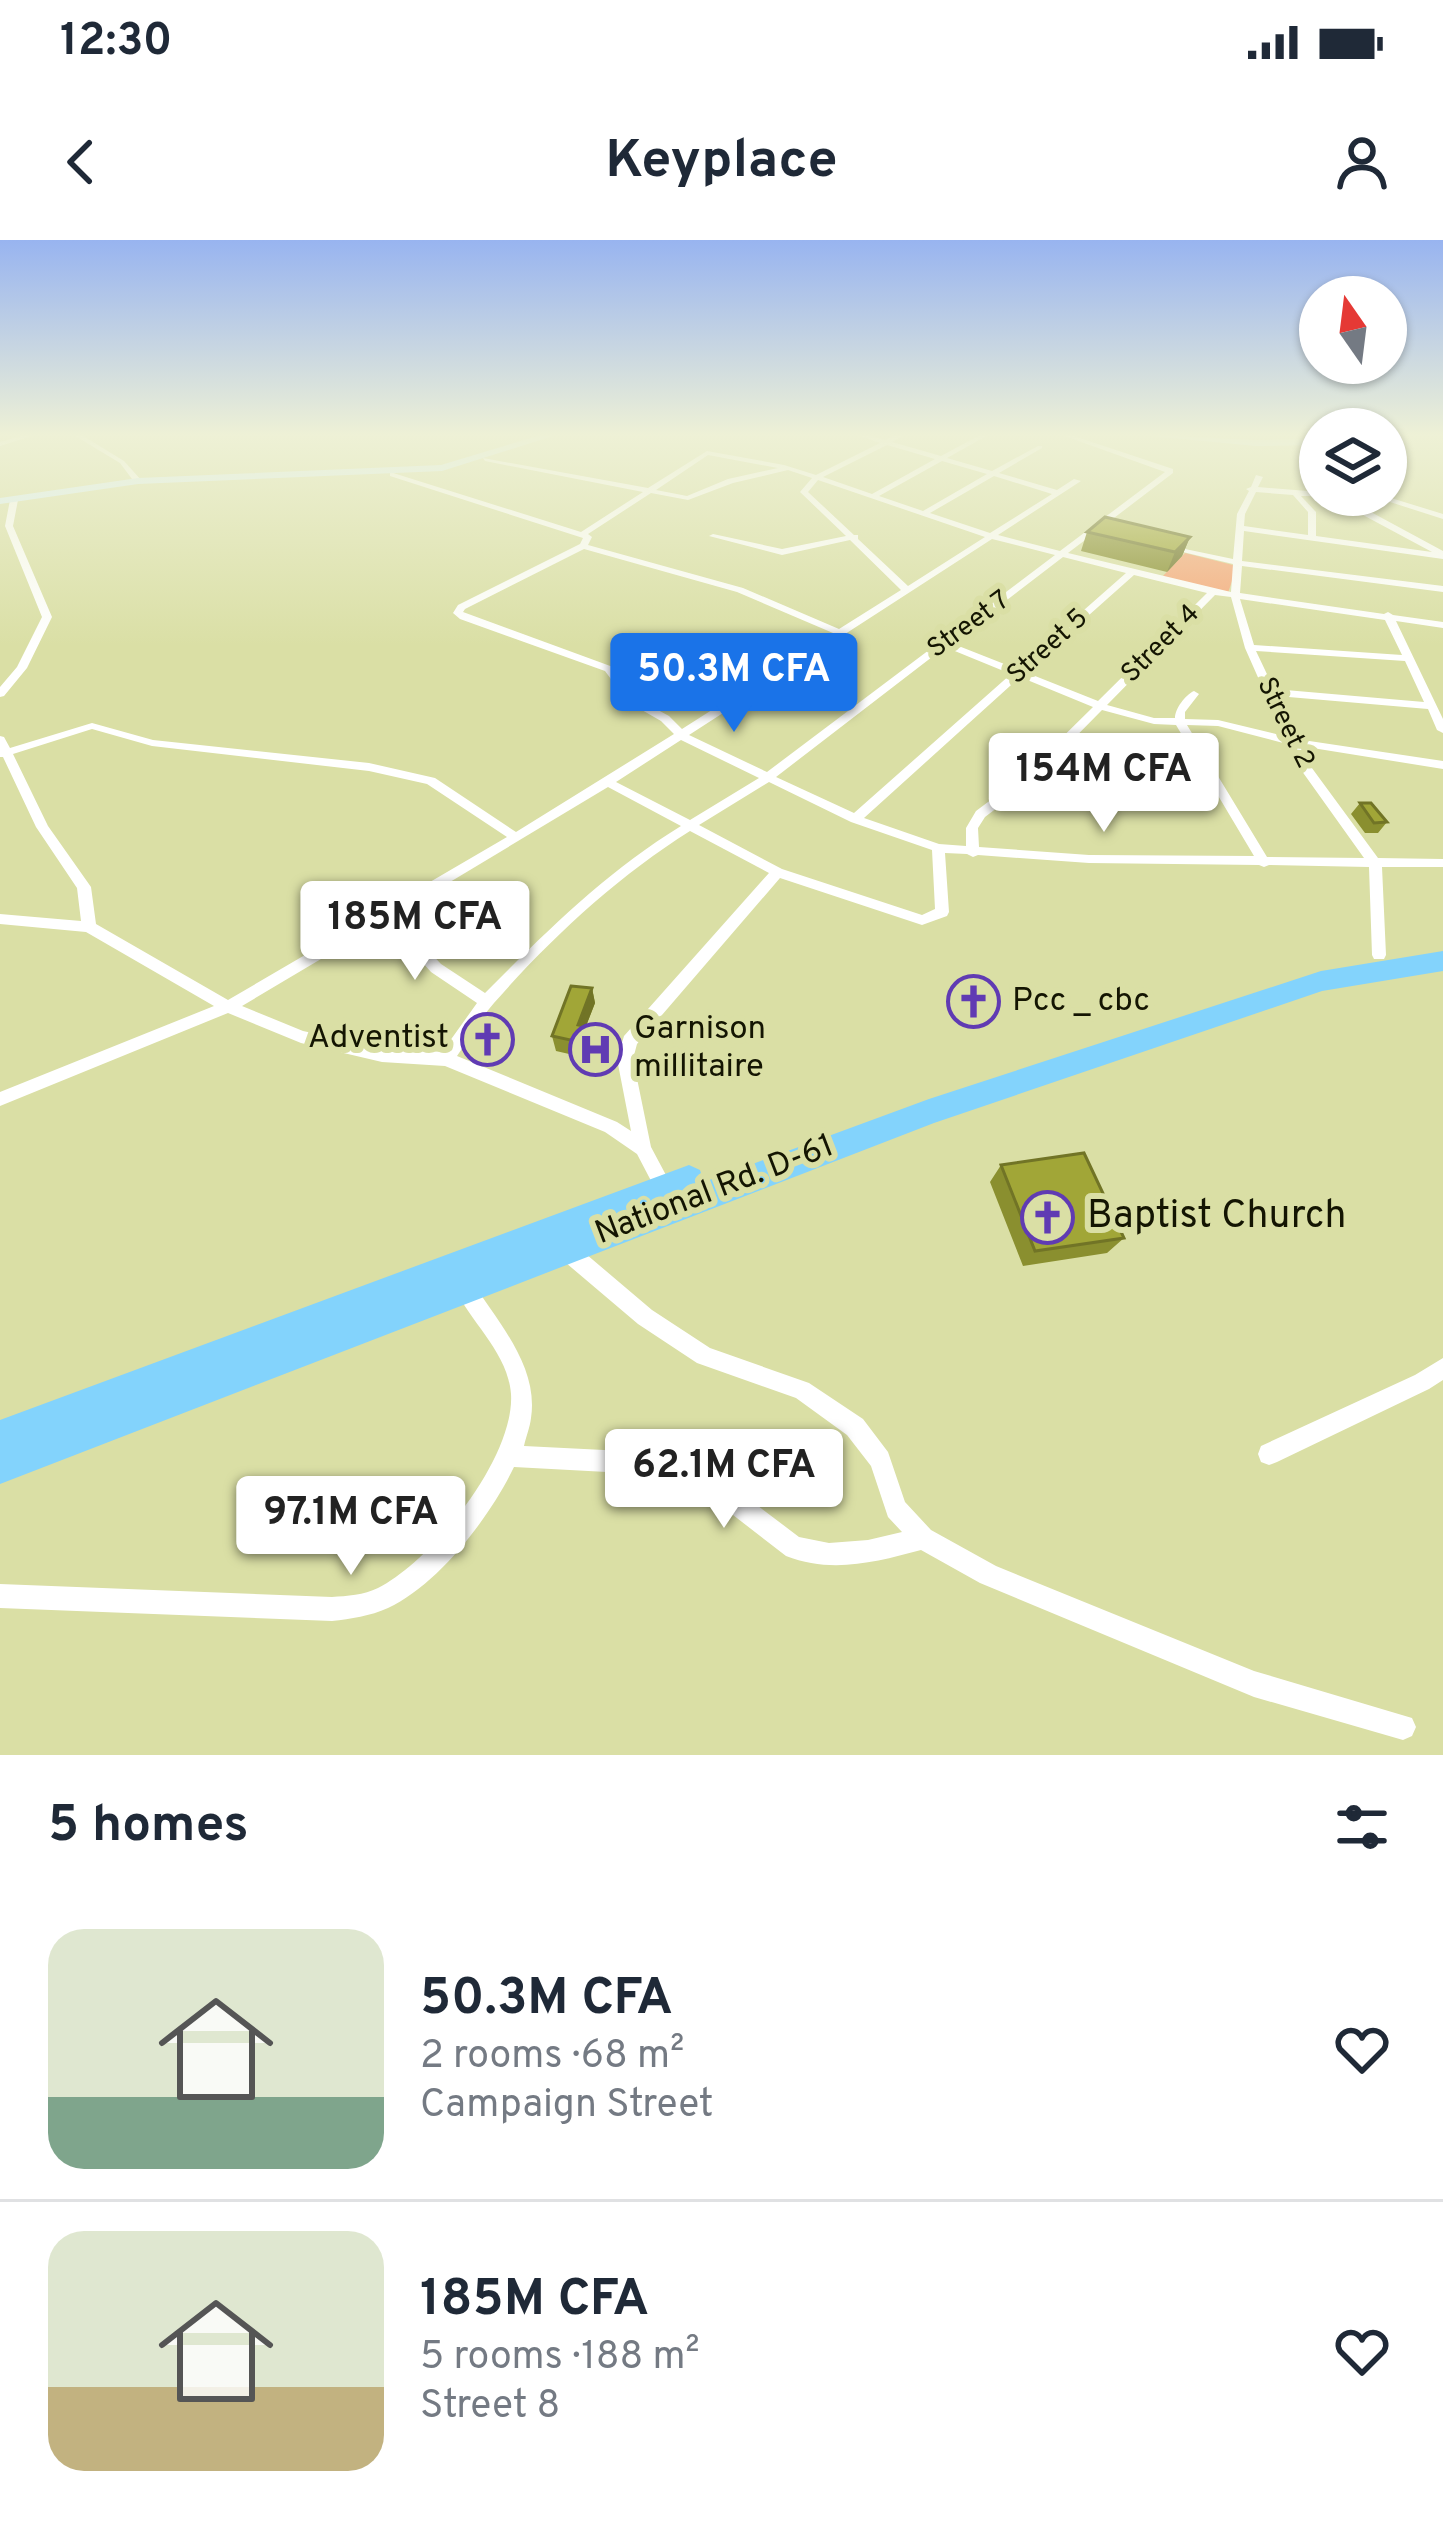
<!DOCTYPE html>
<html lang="en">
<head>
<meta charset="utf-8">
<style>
	body { margin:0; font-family:Overpass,sans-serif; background:#f2f2f3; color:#1f2937; height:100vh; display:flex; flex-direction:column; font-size:45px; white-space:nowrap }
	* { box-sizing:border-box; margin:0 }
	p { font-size:39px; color:#747a83 }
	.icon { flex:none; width:66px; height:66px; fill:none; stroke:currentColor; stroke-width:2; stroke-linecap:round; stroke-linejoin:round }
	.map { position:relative; height:1515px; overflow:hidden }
	.drawer { display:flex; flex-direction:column; background:#fff; flex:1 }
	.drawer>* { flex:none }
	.needle { width:78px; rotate:346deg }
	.buttons { position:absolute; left:1299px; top:36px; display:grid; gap:24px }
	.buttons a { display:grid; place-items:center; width:108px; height:108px; border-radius:50%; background:#fff; box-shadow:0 3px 9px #0004; font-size:60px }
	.price { position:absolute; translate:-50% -102px; padding:0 27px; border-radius:12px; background:#fff; color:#222; font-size:39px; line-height:78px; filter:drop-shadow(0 3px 6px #0008) }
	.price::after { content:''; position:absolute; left:50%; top:72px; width:36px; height:27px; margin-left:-18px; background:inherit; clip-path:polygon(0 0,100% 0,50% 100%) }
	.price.current { background:#1a73e8; color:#fff }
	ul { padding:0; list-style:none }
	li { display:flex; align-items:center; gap:36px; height:300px; padding:0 48px }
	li+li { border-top:3px solid #e0e1e3 }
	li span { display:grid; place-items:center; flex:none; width:336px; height:240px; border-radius:36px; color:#555 }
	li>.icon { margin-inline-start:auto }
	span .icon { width:144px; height:144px; fill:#fffc; stroke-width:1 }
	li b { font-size:51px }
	h2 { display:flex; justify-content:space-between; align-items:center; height:144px; padding:0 48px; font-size:51px }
	.status { display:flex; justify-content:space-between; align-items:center; height:84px; padding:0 60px; background:#fff; direction:ltr }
	.status svg { height:33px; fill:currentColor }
	header { display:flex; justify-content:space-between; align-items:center; height:156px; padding:0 48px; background:#fff; font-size:54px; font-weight:700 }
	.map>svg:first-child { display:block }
	.green { fill:#f6a879 }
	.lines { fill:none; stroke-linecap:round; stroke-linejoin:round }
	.street { fill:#fff; fill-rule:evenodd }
	.secondary { fill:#daf2fe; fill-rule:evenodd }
	.highway { fill:#83d3fc; fill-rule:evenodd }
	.wall { fill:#8a8f2f }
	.shaded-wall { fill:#717426 }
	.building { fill:#a1a637; stroke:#717426; stroke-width:3 }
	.labels { text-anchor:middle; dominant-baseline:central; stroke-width:12; stroke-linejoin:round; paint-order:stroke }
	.far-street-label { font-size:27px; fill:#141502; stroke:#dadfa5 }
	.poi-label { font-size:33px; fill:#141502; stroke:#dadfa5; text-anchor:start }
	.street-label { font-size:33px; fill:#141502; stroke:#dadfa5 }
	.near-poi-label { font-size:39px; fill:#141502; stroke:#dadfa5; text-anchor:start }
</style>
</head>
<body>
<div class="status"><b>12:30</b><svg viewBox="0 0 49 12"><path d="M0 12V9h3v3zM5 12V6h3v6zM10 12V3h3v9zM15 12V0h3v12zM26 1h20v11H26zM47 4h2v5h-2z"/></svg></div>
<header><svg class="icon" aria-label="back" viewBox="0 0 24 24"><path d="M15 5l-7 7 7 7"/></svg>Keyplace<svg class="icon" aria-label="person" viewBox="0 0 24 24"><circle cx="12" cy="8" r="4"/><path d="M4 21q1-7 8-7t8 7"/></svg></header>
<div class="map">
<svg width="1443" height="1515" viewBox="0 0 1443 1515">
	<rect width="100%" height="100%" fill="#dadfa5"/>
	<path class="green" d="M 1185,313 L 1237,326 L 1227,356 L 1161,338 Z"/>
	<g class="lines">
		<path class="street" d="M 28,194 L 38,194 L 0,206 L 0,202 Z
			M 72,194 L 80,194 L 124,221 L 142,241 L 135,243 L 120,223 Z
			M 854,194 L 864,194 L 885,200 L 898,194 L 906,194 L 892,202 L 941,216 L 982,194 L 990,194 L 947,218 L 992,231 L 1038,206 L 1042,206 L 1042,208 L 999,233 L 1057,250 L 1074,239 L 1081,241 L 998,295 L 1060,311 L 1165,232 L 1059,194 L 1068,194 L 1173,229 L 1173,233 L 1068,313 L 1231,352 L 1233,324 L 1162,307 L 1166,305 L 1233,319 L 1237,274 L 1249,251 L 1246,249 L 1251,247 L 1256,235 L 1263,237 L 1258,247 L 1320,252 L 1323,256 L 1301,256 L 1316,272 L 1316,296 L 1432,312 L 1363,275 L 1347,258 L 1329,255 L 1391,258 L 1443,274 L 1443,279 L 1390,262 L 1357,259 L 1369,271 L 1443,311 L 1443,319 L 1244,291 L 1242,321 L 1443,346 L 1443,352 L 1242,326 L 1240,353 L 1384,374 L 1388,372 L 1393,375 L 1443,382 L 1443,388 L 1396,381 L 1443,479 L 1443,493 L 1437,490 L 1428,469 L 1277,456 L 1296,499 L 1443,521 L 1443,529 L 1300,506 L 1306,520 L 1378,618 L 1443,619 L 1443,627 L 1382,627 L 1386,715 L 1384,719 L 1374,719 L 1372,715 L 1369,627 L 1269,625 L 1264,627 L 1259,625 L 1089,623 L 978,615 L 973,617 L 967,614 L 945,613 L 949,672 L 947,676 L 922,685 L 780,638 L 637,804 L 633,819 L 651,907 L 675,952 L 672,958 L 666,960 L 660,958 L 637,914 L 605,892 L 445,826 L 382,822 L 301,803 L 228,773 L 0,866 L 0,852 L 214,766 L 86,692 L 0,684 L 0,674 L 81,681 L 77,648 L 36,587 L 3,517 L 0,517 L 0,496 L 4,497 L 10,508 L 92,483 L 153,500 L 369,523 L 435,538 L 516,592 L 674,494 L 661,481 L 628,462 L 605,431 L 460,379 L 453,373 L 458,365 L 580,304 L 583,298 L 390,236 L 390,232 L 581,292 L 643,252 L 485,221 L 483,218 L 648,248 L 707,211 L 784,225 L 816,235 L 880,203 ZM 887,205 L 935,219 L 872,254 L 823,237 ZM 708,215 L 778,228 L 728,239 L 687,256 L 656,250 ZM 942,221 L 987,234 L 923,271 L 879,256 ZM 788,230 L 812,238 L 800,252 L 846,296 L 782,309 L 713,294 L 709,296 L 782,315 L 850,300 L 901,350 L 839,389 L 743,348 L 588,305 L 592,297 L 588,294 L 651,253 L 688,260 L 733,243 ZM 994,236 L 1052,254 L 990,293 L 930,273 ZM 818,240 L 985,297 L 908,346 L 858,299 L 858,295 L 854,295 L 808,252 ZM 1256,252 L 1293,255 L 1308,272 L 1308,295 L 1244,286 L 1245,274 ZM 992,299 L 1055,315 L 767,532 L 689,495 ZM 584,309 L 737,352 L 833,393 L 682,489 L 669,476 L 636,458 L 613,427 L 463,372 L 465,369 ZM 1063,317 L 1126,333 L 1017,429 L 951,403 ZM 1134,335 L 1207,353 L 1098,461 L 1025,432 ZM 1215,355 L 1231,357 L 1245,408 L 1284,496 L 1218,480 L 1185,479 L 1185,472 L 1199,454 L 1194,451 C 1185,455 1175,469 1175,478 L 1154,478 L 1107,465 ZM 1240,359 L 1385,380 L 1402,415 L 1254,405 ZM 945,407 L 1011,434 L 854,573 L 776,537 ZM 1256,411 L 1405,421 L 1424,462 L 1274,449 ZM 1020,437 L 1093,467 L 1024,535 L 976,571 L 966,588 L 966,606 L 939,604 L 864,578 ZM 1102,470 L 1154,484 L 1176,485 L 1254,616 L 1089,615 L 979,607 L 978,588 L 985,577 L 1032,541 ZM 1187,485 L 1218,486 L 1287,504 L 1294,520 L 1364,618 L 1267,617 ZM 92,489 L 152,506 L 369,531 L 427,544 L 507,597 L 228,760 L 96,684 L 91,647 L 48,586 L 13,514 ZM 681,500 L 759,538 L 690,580 L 616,542 ZM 769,542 L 851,582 L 932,610 L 935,669 L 922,675 L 782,629 L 699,585 ZM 608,547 L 681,586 C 606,632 547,691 485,753 L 441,724 L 395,675 ZM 690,591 L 769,633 L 624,796 L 617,819 L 631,891 L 617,882 L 457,816 C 469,799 480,779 494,763 C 551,698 617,637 690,591 ZM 385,681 L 431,732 L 477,763 L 442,812 L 382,808 L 303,791 L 242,766 Z
			M 1398,233 L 1405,235 L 1389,255 L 1385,255 L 1386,248 Z
			M 14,258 L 18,260 L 13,286 L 52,377 L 27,428 L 4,456 L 0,457 L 0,447 L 17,427 L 42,377 L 5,286 L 10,260 Z
			M 566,1001 L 573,1003 L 652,1070 L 710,1108 L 809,1143 L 863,1179 L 888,1212 L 905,1262 L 931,1290 L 996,1326 L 1254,1431 L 1412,1478 L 1416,1487 L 1412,1496 L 1403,1500 L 1254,1457 L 980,1343 L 921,1310 C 876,1322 832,1334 786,1316 L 702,1251 L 644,1234 L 514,1227 C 490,1277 439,1344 388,1368 C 370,1376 351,1379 332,1381 L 0,1368 L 0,1344 L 332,1357 C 347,1356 364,1355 378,1348 C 433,1320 515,1217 511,1154 C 508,1113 471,1083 454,1047 L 457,1040 L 464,1037 L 471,1040 C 497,1081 539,1126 531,1178 C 530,1187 526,1197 524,1206 L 644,1212 L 708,1231 L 716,1234 L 799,1297 L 829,1303 L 868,1300 L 902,1292 L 888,1277 L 871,1226 L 847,1195 L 796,1158 L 697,1123 L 638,1084 L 559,1017 L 557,1010 L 559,1003 Z
			M 1443,1118 L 1443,1140 L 1429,1149 L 1277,1222 L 1269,1225 L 1261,1222 L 1258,1214 L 1261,1206 L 1415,1135 Z"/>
		<path class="secondary" d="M 544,194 L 559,194 L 442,231 L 138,244 L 0,264 L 0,258 L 138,238 L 441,225 Z
			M 1130,194 L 1256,200 L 1320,199 L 1320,205 L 1256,206 Z
			M 1393,194 L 1408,194 L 1386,202 L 1386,196 Z"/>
		<path class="highway" d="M 1443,711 L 1443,731 L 1322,751 L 934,883 L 0,1244 L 0,1180 L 689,925 L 700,930 L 704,942 L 929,859 L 1321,731 Z"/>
	</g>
	<path class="wall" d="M 1087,292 L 1190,297 L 1182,316 L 1167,332 L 1081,311 Z
		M 1360,563 L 1387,582 L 1378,593 L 1365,593 L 1351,574 Z
		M 592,748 L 595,763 L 586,786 L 616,807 L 613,824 L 556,811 L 552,796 Z
		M 1001,925 L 1124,998 L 1107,1013 L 1023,1026 L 990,942 Z"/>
	<path class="shaded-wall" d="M 1190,297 L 1182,316 L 1167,332 L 1175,312 Z
		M 592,748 L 595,763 L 581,799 L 578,785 Z
		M 613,792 L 616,807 L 613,824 L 611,809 Z"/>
	<path class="building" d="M 1105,277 L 1190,297 L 1175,312 L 1087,292 Z
		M 1360,563 L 1371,563 L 1387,582 L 1374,583 Z
		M 571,746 L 592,748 L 578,785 L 613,792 L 611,809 L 552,796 Z
		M 1084,913 L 1124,998 L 1035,1011 L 1001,925 Z"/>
	<linearGradient id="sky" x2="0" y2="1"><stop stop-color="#98b4f0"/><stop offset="0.48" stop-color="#eef1d6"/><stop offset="1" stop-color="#eef1d6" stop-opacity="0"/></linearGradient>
	<rect width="1443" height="406" fill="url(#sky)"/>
	<defs>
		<symbol id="church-ring" viewBox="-11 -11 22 22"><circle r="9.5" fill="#dadfa5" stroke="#603bb3" stroke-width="1.5"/><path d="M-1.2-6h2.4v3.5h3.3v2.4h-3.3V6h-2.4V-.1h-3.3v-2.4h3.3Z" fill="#603bb3"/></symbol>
		<symbol id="hospital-ring" viewBox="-11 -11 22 22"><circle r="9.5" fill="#dadfa5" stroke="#603bb3" stroke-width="1.5"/><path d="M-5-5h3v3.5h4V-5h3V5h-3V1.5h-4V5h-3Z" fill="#603bb3"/></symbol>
	</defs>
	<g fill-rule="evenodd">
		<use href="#church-ring" x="944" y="732" width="59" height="59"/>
		<use href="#church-ring" x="458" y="770" width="59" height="59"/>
		<use href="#hospital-ring" x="566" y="780" width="59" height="59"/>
		<use href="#church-ring" x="1018" y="948" width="59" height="59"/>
	</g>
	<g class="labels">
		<g class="far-street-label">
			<text transform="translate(969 385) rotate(-36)">Street 7</text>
			<text transform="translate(1161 404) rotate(-45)">Street 4</text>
			<text transform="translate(1048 407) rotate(-42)">Street 5</text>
			<text transform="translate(1285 483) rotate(64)">Street 2</text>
		</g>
		<g class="poi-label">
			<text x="1012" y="762">Pcc _ cbc</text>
			<text x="634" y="790">Garnison<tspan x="634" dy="38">millitaire</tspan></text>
			<text x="449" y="799" text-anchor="end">Adventist</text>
		</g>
		<g class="street-label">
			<text transform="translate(715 951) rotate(-21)">National Rd. D-61</text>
		</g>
		<g class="near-poi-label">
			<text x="1087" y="977">Baptist Church</text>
		</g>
	</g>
</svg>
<div class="buttons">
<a><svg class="needle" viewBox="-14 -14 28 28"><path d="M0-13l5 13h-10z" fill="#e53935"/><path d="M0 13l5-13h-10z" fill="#747a83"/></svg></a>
<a><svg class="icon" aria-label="layers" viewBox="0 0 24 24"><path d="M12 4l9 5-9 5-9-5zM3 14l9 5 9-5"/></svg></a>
</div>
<b class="price current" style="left:734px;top:495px">50.3M CFA</b>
<b class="price" style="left:1104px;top:595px">154M CFA</b>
<b class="price" style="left:415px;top:743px">185M CFA</b>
<b class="price" style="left:724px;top:1291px">62.1M CFA</b>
<b class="price" style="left:351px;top:1338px">97.1M CFA</b>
</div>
<section class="drawer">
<h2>5 homes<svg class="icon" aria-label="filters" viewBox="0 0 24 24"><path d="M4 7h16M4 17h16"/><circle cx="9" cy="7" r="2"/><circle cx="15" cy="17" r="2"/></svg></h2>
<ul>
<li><span style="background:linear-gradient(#dfe7d0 70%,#7fa58c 0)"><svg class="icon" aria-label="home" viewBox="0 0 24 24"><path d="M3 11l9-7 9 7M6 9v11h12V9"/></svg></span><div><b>50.3M CFA</b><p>2 rooms · 68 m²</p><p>Campaign Street</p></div><svg class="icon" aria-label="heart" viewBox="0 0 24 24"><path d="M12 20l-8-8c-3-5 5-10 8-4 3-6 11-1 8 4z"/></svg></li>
<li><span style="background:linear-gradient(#dfe7d0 65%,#c2b280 0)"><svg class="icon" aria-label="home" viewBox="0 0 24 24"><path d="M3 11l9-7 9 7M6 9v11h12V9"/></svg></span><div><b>185M CFA</b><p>5 rooms · 188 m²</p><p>Street 8</p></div><svg class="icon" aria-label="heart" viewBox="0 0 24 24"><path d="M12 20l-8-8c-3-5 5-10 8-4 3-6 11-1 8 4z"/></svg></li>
</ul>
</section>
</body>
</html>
